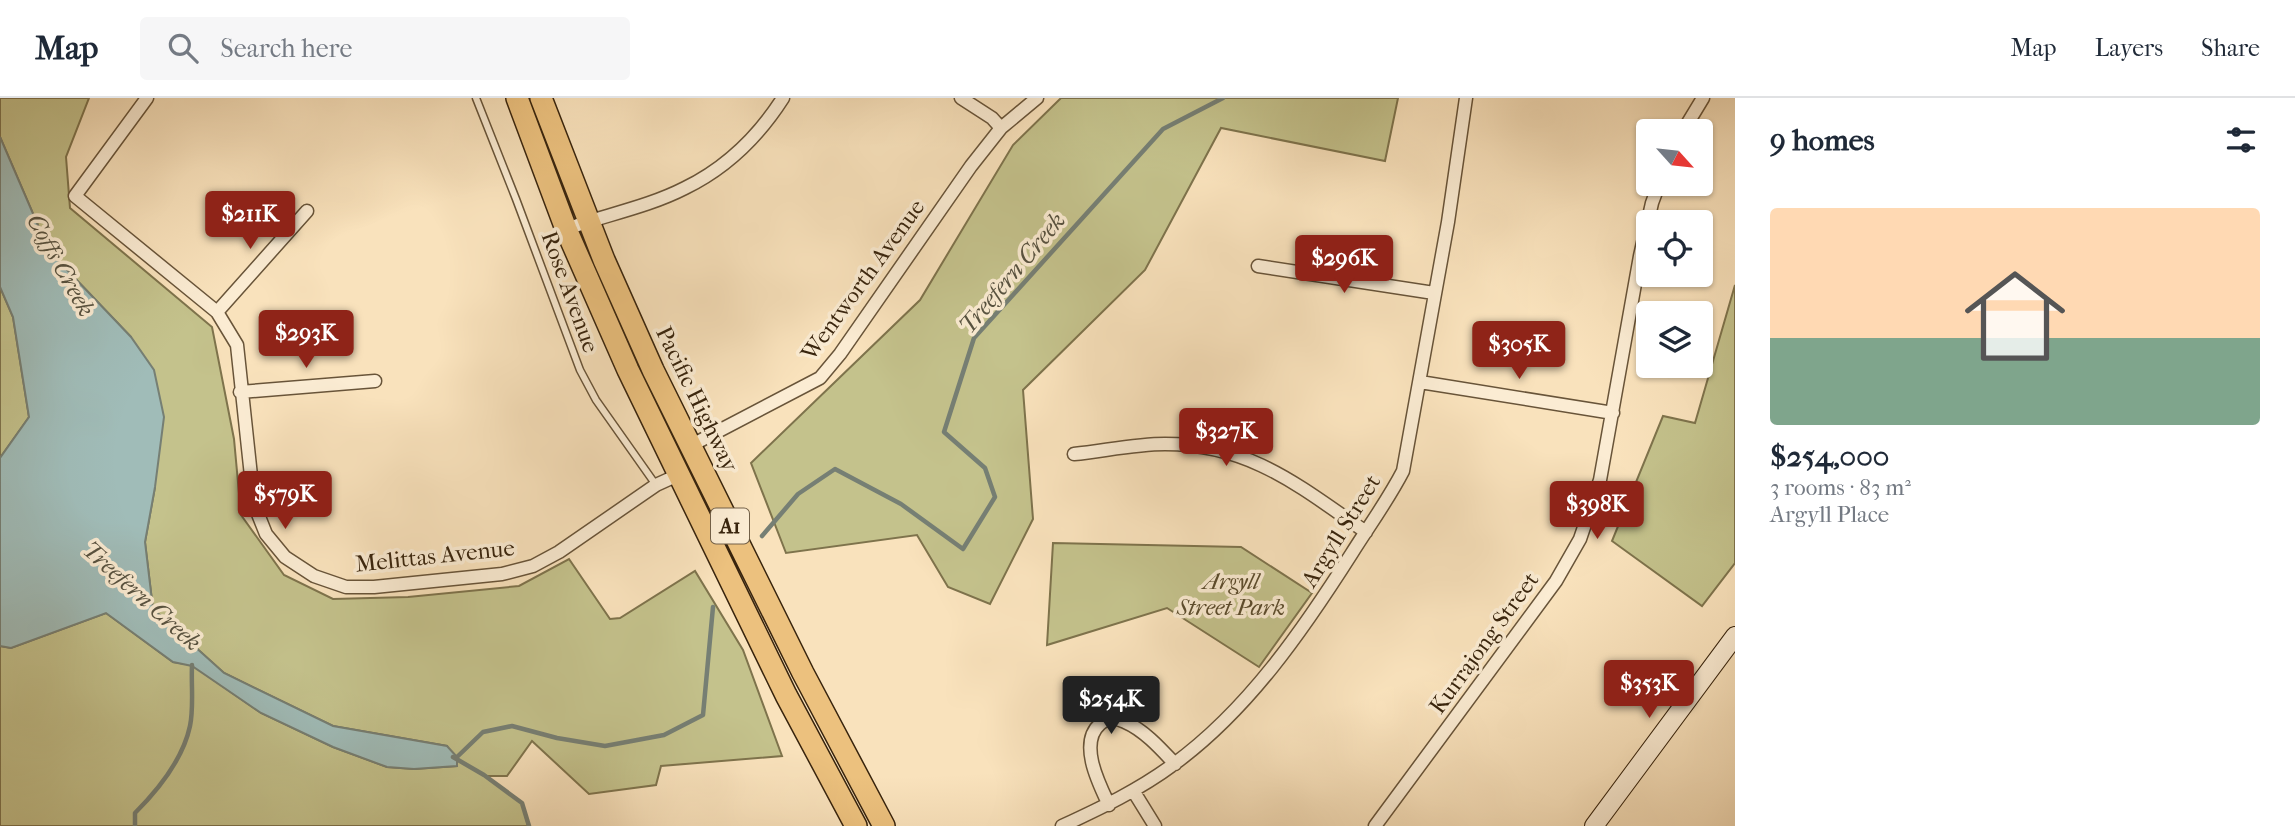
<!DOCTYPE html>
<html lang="en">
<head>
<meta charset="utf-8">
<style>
	body { margin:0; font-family:"IM FELL French Canon",serif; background:#f6f6f7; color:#1f2937; height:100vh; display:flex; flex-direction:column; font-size:26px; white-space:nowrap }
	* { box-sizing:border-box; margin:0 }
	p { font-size:23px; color:#747a83 }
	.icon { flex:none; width:38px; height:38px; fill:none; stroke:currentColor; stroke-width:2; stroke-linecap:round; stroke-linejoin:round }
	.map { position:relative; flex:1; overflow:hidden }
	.sheet { display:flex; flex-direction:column; background:#fff; width:560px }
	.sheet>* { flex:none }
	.needle { width:46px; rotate:117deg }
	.fabs { position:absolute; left:1636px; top:21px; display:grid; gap:14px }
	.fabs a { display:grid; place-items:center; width:77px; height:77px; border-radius:7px; background:#fff; box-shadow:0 2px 5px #0004; font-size:35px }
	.price { position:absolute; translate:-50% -60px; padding:0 16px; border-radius:7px; background:#8f2418; color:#fff; font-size:23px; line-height:46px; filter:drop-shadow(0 2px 4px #0008) }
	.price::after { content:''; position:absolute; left:50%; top:42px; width:21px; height:16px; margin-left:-10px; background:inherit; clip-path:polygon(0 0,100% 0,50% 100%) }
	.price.current { background:#222; color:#fff }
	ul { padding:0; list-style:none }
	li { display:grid; align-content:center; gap:14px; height:371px; padding:0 35px }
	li+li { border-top:2px solid #e0e1e3 }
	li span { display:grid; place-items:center; height:217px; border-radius:7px; color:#555 }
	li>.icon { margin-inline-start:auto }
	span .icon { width:126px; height:126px; fill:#fffc; stroke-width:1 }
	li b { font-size:30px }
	h2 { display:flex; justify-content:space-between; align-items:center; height:84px; padding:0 35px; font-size:30px }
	header { display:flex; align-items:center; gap:42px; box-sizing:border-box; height:98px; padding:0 35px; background:#fff; border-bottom:2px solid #e0e1e3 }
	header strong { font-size:33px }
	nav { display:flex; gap:38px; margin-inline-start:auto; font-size:24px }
	.search { width:490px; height:63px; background:#f6f6f7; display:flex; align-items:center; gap:18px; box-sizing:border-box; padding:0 24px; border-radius:7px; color:#747a83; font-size:26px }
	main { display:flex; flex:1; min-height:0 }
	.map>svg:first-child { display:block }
	.green { fill:#c4c28c; stroke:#7e734c; stroke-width:2 }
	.water { fill:#a0bcb8; stroke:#767f74; stroke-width:2 }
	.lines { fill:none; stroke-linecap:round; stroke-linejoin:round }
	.stream { stroke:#767f74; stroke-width:4.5 }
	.lane-casing { stroke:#685439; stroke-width:9 }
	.street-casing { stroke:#685439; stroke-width:15 }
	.secondary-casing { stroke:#38240d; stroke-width:20 }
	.highway-casing { stroke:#38240d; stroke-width:24 }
	.lane { stroke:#fbecd3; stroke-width:6 }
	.street { stroke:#fbecd3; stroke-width:12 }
	.secondary { stroke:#fbecd3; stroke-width:18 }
	.highway { stroke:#ecc17e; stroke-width:21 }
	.labels { text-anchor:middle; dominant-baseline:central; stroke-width:7; stroke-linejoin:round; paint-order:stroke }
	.shield { fill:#fbecd3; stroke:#726048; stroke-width:2 }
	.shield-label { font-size:21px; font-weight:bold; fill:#38240d }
	.street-label { font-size:23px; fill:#38240d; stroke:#fbecd3 }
	.park-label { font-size:23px; font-style:italic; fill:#5b4c2d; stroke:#fbecd3 }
	.water-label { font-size:24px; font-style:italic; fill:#575240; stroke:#fbecd3 }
</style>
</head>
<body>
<header>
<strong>Map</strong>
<div class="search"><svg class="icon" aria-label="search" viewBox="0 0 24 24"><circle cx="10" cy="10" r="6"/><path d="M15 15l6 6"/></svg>Search here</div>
<nav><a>Map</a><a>Layers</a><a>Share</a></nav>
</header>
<main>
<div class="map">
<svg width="1735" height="728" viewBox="0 0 1735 728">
	<rect width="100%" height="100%" fill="#f9e2bc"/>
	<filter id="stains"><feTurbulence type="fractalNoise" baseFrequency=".00286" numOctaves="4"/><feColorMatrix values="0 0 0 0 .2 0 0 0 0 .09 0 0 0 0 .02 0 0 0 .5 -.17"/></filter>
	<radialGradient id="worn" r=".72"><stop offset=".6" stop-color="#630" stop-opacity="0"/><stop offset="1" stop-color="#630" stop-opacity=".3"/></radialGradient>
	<path class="green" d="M 0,0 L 89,0 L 66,59 L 70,110 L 212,229 L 234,341 L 241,417 L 284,477 L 333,501 L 408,499 L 519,488 L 569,461 L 610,521 L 620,520 L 695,473 L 743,552 L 782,658 L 661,668 L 656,687 L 589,696 L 532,643 L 507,678 L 485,678 L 522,705 L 528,728 L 0,728 L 0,548 L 11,550 L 106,515 L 173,564 L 192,567 L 261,615 L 333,649 L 387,669 L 414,671 L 456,668 L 447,648 L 333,628 L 224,575 L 153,511 L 145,444 L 155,389 L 131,239 L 49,153 L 0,39 Z
		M 1061,0 L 1398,0 L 1385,63 L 1221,30 L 1145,172 L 1023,292 L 1033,421 L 990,506 L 948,489 L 917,437 L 786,455 L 751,365 L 920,202 L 1013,47 Z
		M 1735,187 L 1735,465 L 1702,508 L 1612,443 L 1663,318 L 1695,325 Z
		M 0,189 L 13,219 L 29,319 L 0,360 Z
		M 1053,445 L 1241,449 L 1312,495 L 1259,569 L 1167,510 L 1047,547 Z"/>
	<path class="water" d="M 0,39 L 49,153 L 131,239 L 154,272 L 164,319 L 155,389 L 145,444 L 153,511 L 224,575 L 333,628 L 447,648 L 457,659 L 457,668 L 414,671 L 387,669 L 333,649 L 261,615 L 192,568 L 173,564 L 106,515 L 11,550 L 0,548 L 0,360 L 29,319 L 13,219 L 0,189 Z"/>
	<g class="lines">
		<path class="stream" d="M 762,438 L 798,396 L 835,371 L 901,406 L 963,451 L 995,399 L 985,370 L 944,334 L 974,240 L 1163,31 L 1223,0
			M 453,659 L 484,677 L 522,705 L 529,728
			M 457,659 L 483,634 L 512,628 L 557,640 L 605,648 L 664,637 L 703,617 L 713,509
			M 135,728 L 135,715 C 158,692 183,661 190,628 C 194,609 191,587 192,567"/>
		<defs>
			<path id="lane" d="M 476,0 L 516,101 L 580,272 L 596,302 L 656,387"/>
			<path id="street" d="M 147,0 L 75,98 L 217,214 L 237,247 L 254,406 L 266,436 L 285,459 L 314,478 L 346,489 L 374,489 L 502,476 L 533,468 L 559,454 L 656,387 L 678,377
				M 961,0 L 992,20 L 1001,30
				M 1683,33 L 1703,0
				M 566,131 C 605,117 648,109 685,90 C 726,70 758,39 783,0
				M 1258,168 L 1434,195
				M 217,214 L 307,113
				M 1420,284 L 1613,315
				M 240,294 L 375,283
				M 690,348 L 820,280 L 840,256 L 971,68 L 1001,30 L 1037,0
				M 1074,356 C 1104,353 1135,346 1165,346 C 1250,346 1299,388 1366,434
				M 1134,694 L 1155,728
				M 1109,707 C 1099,686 1078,645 1100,626 C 1107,619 1117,620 1125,624 C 1144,632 1161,651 1175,666
				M 1062,728 C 1101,710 1139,692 1174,666 C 1248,612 1303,532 1352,455 C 1369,428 1388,402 1403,373 L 1448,124 L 1466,0
				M 1375,728 L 1556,483 L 1580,441 L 1600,382 L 1640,158 L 1652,105 L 1659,86"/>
			<path id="secondary" d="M 1594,728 L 1735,538"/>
			<path id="highway" d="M 517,0 L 566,131 L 628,272 L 786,597 L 856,728
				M 541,0 L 604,162 L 653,272 L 803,575 L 884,728"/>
		</defs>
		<use href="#lane" class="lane-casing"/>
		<use href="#street" class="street-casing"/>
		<use href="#secondary" class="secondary-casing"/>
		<use href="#highway" class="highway-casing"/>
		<use href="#lane" class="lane"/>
		<use href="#street" class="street"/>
		<use href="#secondary" class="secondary"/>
		<use href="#highway" class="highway"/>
	</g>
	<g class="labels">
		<rect class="shield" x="711" y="410.5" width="38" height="35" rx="5"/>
		<g class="shield-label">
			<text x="730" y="428">A1</text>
		</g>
		<g class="street-label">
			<text transform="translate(863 182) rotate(-54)">Wentworth Avenue</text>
			<text transform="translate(570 194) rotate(70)">Rose Avenue</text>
			<text transform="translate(697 301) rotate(64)">Pacific Highway</text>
			<text transform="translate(1341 433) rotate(-58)">Argyll Street</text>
			<text transform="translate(435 458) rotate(-6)">Melittas Avenue</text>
			<text transform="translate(1484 545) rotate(-54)">Kurrajong Street</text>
		</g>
		<g class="park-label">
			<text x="1231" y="483">Argyll<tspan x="1231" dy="26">Street Park</tspan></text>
		</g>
		<g class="water-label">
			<text transform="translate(61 167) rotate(61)">Coffs Creek</text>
			<text transform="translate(1012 175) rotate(-50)">Treefern Creek</text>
			<text transform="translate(142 498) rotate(42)">Treefern Creek</text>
		</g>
	</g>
	<rect width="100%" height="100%" filter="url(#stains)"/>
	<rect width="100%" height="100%" fill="url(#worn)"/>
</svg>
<div class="fabs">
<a><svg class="needle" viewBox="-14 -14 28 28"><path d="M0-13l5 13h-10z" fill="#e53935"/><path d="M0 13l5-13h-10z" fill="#747a83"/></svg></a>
<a><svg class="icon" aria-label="locate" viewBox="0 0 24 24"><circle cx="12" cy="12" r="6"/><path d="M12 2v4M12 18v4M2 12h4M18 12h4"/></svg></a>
<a><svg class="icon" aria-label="layers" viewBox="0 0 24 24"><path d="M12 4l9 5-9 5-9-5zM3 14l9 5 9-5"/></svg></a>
</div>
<b class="price" style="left:250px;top:153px">$211K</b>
<b class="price" style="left:1344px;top:197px">$296K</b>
<b class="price" style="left:306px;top:272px">$293K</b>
<b class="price" style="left:1519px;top:283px">$305K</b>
<b class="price" style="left:1226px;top:370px">$327K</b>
<b class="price" style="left:285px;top:433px">$579K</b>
<b class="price" style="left:1597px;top:443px">$398K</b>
<b class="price" style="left:1649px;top:622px">$353K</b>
<b class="price current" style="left:1111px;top:638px">$254K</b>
</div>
<section class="sheet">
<h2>9 homes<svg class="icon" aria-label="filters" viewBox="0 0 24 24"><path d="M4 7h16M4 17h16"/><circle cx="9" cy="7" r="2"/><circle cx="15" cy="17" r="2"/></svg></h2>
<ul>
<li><span style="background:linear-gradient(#ffd9b3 60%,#7fa58c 0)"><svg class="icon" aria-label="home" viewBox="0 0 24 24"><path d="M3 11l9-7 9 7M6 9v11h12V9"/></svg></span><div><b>$254,000</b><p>3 rooms · 83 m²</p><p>Argyll Place</p></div></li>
</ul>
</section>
</main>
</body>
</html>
